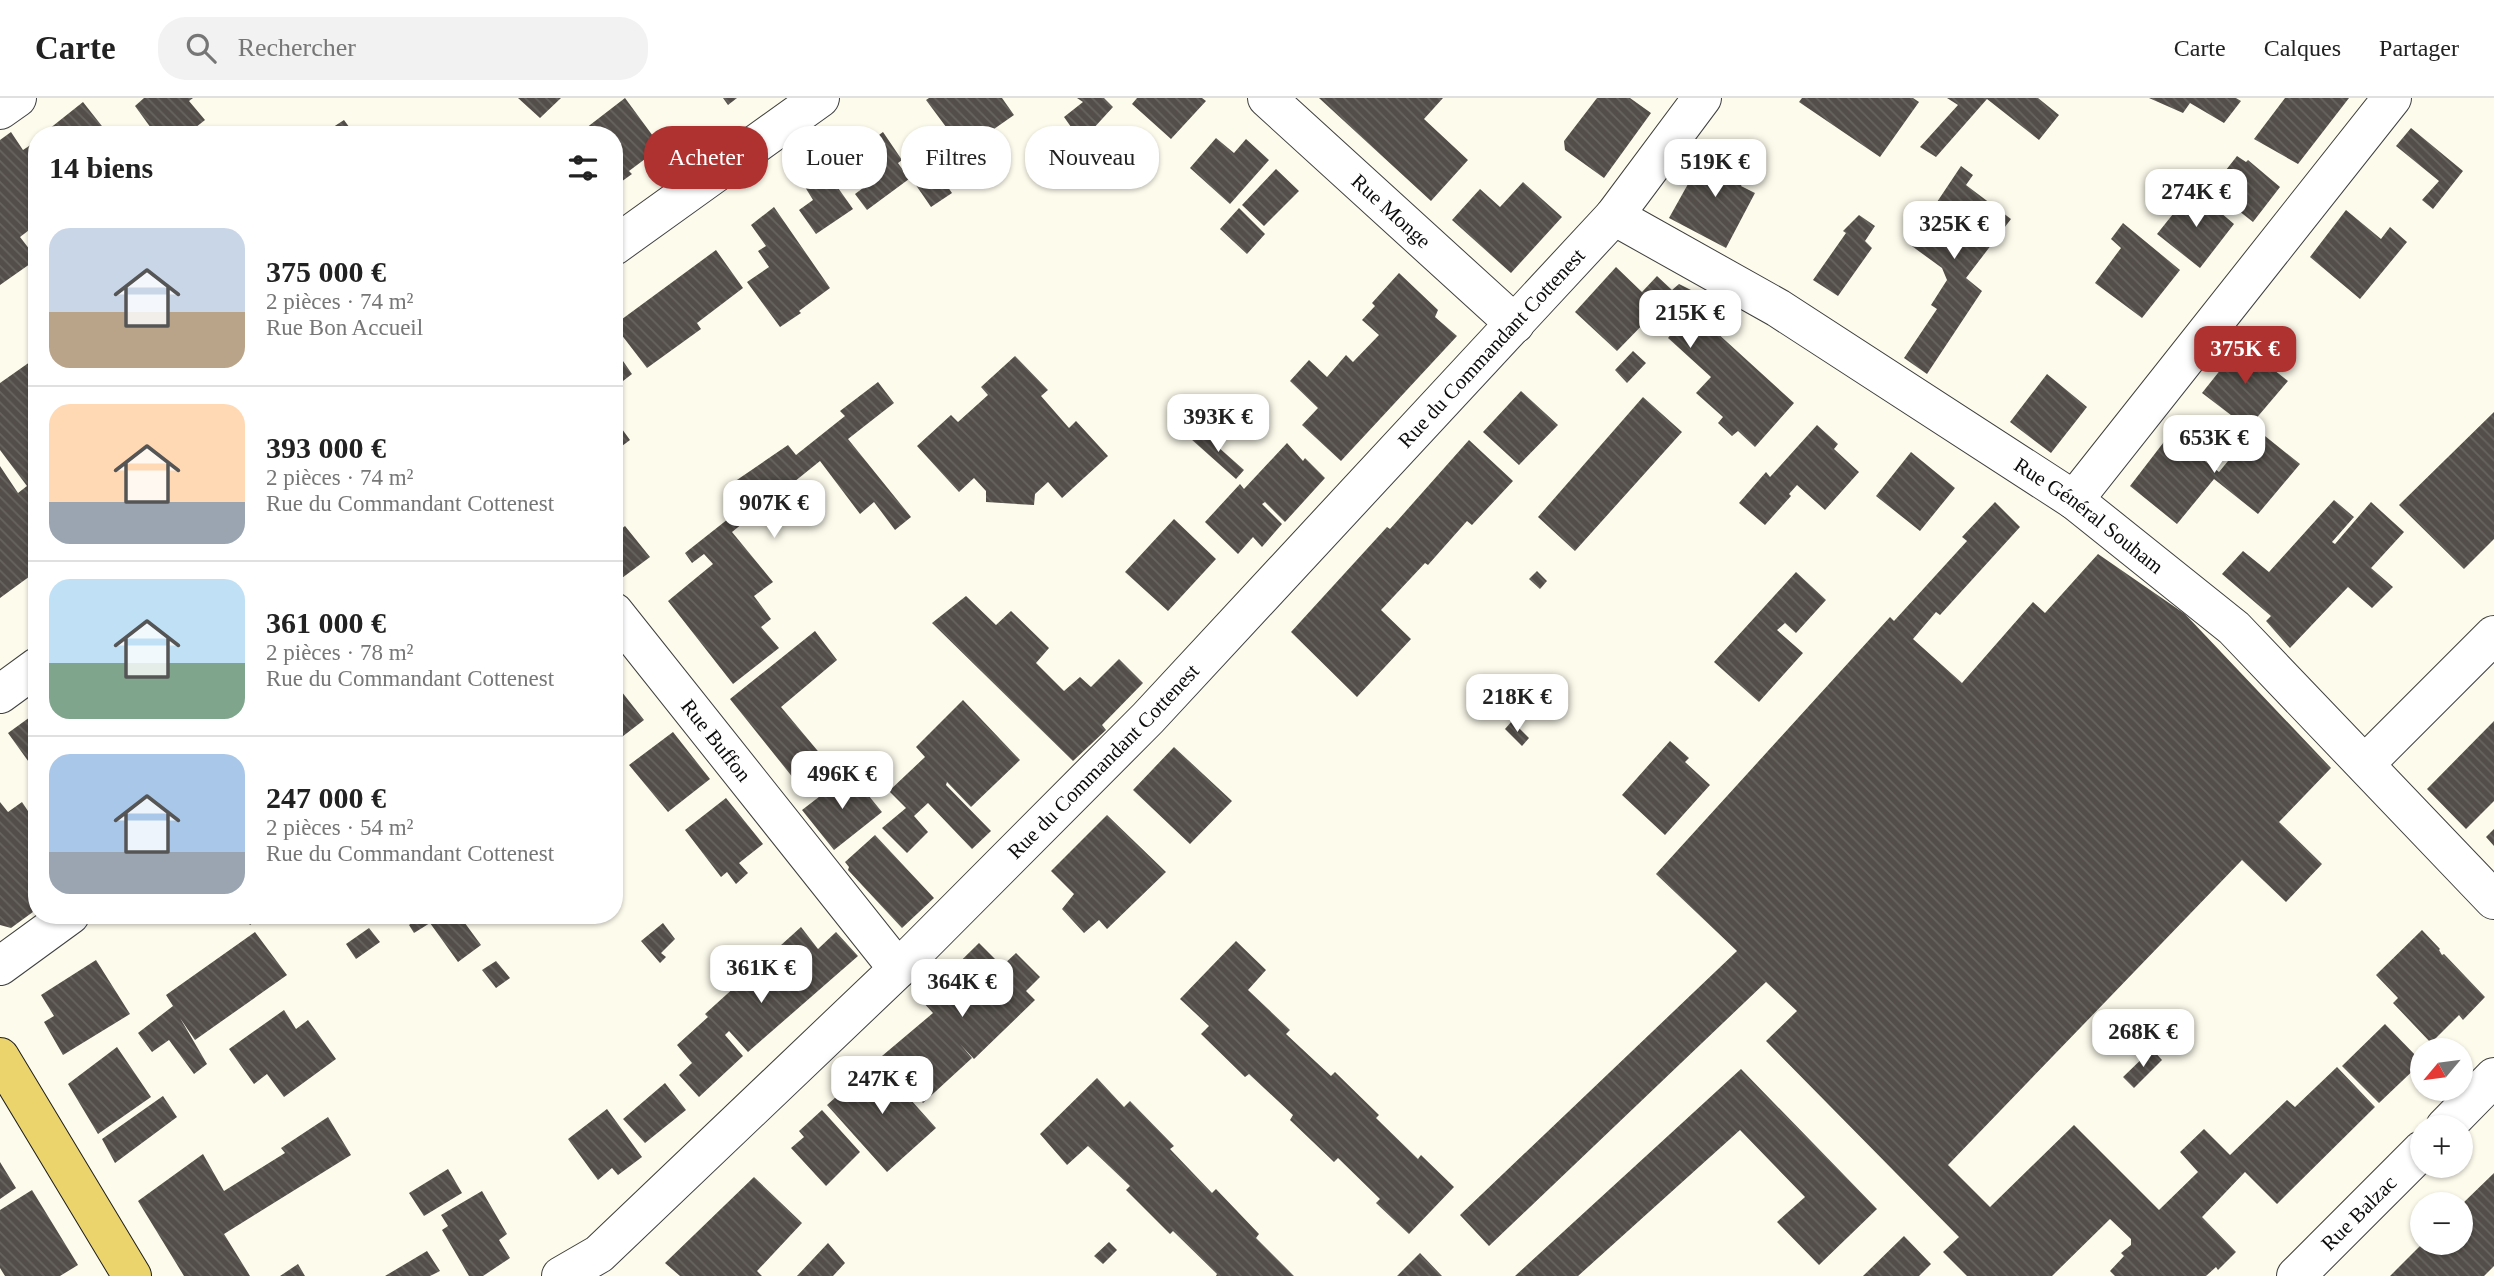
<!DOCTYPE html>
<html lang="fr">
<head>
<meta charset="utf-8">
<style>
	body { margin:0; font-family:"Times New Roman",serif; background:#f2f2f2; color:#222; height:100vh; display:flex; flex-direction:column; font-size:26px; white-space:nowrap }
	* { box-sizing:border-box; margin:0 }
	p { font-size:23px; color:#767676 }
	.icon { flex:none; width:38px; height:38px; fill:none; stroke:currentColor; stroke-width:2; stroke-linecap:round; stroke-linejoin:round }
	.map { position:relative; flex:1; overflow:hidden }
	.details { position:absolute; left:28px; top:28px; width:595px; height:798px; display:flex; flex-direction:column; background:#fff; border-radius:28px; box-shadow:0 2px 5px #0004 }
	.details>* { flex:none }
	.guide { position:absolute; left:644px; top:28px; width:665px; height:63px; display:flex; gap:14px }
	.needle { width:46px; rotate:241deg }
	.buttons { position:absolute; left:2410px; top:940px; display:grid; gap:14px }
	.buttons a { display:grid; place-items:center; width:63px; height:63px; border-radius:50%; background:#fff; box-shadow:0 2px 5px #0004; font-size:35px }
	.price { position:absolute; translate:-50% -60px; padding:0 16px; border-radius:14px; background:#fff; color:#222; font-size:23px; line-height:46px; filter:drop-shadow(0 2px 4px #0008) }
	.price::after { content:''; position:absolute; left:50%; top:42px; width:21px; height:16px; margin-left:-10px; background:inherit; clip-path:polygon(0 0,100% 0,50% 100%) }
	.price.on { background:#af3130; color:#fff }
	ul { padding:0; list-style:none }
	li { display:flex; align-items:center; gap:21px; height:175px; padding:0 21px }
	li+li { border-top:2px solid #e0e0e0 }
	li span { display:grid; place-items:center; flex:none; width:196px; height:140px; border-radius:21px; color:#555 }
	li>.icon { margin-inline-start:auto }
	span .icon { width:84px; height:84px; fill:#fffc; stroke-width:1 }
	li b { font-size:30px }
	h2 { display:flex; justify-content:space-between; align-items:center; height:84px; padding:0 21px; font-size:30px }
	.tag { padding:0 24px; border-radius:28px; background:#fff; box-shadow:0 2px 5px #0004; font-size:24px; line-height:63px }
	.tag.on { background:#af3130; color:#fff }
	header { display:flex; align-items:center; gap:42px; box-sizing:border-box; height:98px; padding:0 35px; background:#fff; border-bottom:2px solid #e0e0e0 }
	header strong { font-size:33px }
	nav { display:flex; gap:38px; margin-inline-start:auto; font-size:24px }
	.search { width:490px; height:63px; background:#f2f2f2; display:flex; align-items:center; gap:18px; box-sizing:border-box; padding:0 24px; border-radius:28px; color:#767676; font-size:26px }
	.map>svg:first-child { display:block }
	.building { fill:url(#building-back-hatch) }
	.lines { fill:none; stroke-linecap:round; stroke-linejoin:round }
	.minor-casing { stroke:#3f3f3f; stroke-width:40 }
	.primary-casing { stroke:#1d1d1d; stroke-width:40 }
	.minor { stroke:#fff; stroke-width:38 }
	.primary { stroke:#ecd46d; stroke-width:38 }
	.labels { text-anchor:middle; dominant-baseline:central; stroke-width:7; stroke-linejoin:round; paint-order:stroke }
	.street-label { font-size:21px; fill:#0c0c0c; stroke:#fff }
</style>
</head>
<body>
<header>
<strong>Carte</strong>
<div class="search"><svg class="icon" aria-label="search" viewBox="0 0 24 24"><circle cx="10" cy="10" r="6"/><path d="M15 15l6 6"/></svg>Rechercher</div>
<nav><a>Carte</a><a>Calques</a><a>Partager</a></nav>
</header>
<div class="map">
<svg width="2494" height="1178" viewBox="0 0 2494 1178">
	<defs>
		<pattern id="building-back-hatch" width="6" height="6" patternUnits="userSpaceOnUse" patternTransform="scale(1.75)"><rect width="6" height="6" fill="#534e49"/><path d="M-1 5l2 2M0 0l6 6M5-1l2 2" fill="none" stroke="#67635f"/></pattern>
	</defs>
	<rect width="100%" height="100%" fill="#fdfbec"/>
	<path class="building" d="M 144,0 L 193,0 L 189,3 L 205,22 L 186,37 L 156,37 L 135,8 Z
		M 518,0 L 561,0 L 540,20 Z
		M 625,0 L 661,49 L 629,73 L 632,76 L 614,89 L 614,37 L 577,37 Z
		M 723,0 L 737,0 L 728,7 Z
		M 929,0 L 1002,0 L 1014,17 L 984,38 L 1001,62 L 968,87 L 939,46 L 952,37 L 926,2 Z
		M 1077,0 L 1104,0 L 1113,9 L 1092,32 L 1105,52 L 1095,63 L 1064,19 L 1083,4 Z
		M 1137,0 L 1202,0 L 1206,3 L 1171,41 L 1132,6 Z
		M 1319,0 L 1443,0 L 1424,21 L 1468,62 L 1431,103 Z
		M 1597,0 L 1630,0 L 1651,15 L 1604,80 L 1565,52 L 1564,43 Z
		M 1802,0 L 1913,0 L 1919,4 L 1880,59 L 1799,4 Z
		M 1947,0 L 2038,0 L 2059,17 L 2039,42 L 1987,1 L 1936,59 L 1920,49 L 1958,7 Z
		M 2149,0 L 2236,0 L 2241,3 L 2224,25 L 2190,5 L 2183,15 Z
		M 2285,0 L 2349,0 L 2298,66 L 2254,41 Z
		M 83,4 L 109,37 L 53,37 L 49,31 Z
		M 344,22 L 355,37 L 321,37 Z
		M 2411,30 L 2463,73 L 2433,111 L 2422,102 L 2439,83 L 2396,48 Z
		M 11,34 L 23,52 L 32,46 L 37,52 L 37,126 L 20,139 L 37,161 L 0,187 L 0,42 Z
		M 883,34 L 902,62 L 898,65 L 909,81 L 867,112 L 855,96 L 863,90 L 846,67 L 864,54 L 861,50 Z
		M 1216,40 L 1234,55 L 1246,41 L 1269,62 L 1230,106 L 1190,70 Z
		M 1707,52 L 1732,67 L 1736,61 L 1750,69 L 1741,88 L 1755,95 L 1726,150 L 1669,120 Z
		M 2237,58 L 2246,64 L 2248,62 L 2280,89 L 2253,124 L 2220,98 L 2234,78 L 2226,72 Z
		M 931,65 L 952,95 L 931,109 L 911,80 Z
		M 1961,68 L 1973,77 L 1966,87 L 2011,121 L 1966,180 L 1982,193 L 1927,276 L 1904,260 L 1937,211 L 1931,207 L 1947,182 L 1942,170 L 1909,146 Z
		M 1276,71 L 1299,93 L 1264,128 L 1242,107 Z
		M 826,73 L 853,111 L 816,136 L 799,112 L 813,102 L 805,89 Z
		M 1523,84 L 1562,119 L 1511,175 L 1452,122 L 1480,91 L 1500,109 Z
		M 2193,91 L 2234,126 L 2200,170 L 2157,136 Z
		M 774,109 L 830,190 L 799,213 L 801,215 L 780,229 L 747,184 L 769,169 L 758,153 L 766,148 L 751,127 Z
		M 1239,110 L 1265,136 L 1247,156 L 1220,131 Z
		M 2346,112 L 2381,141 L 2390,129 L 2407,144 L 2360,201 L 2310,159 Z
		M 1859,117 L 1875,128 L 1865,143 L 1872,150 L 1838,198 L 1813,182 L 1846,135 L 1843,133 Z
		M 2123,125 L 2180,172 L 2142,220 L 2095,185 L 2121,150 L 2111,141 Z
		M 716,152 L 743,190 L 697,225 L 701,231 L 647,270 L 614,227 Z
		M 1616,169 L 1642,194 L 1657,178 L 1672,192 L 1679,186 L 1705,199 L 1693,213 L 1794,305 L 1755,349 L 1738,333 L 1732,338 L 1718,325 L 1723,319 L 1696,295 L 1711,279 L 1668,240 L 1672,235 L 1652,217 L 1617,253 L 1575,214 Z
		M 1399,175 L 1438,212 L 1435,219 L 1457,238 L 1341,363 L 1302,327 L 1318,310 L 1290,283 L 1309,262 L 1327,279 L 1346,257 L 1353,264 L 1379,237 L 1362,222 L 1375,208 L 1372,205 Z
		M 2241,246 L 2288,283 L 2248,330 L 2202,295 Z
		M 614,250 L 632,276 L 614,290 Z
		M 1633,253 L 1646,265 L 1627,285 L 1615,272 Z
		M 1015,258 L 1048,292 L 1041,298 L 1069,330 L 1076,323 L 1108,358 L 1062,400 L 1048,384 L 1035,396 L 1034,407 L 986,404 L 986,393 L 974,380 L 959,394 L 917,348 L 951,317 L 958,324 L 988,297 L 981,289 Z
		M 37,259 L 37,473 L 0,500 L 0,368 L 18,395 L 27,388 L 0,352 L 0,285 Z
		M 2047,276 L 2087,309 L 2051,355 L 2010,324 Z
		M 878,284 L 894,305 L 848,341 L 911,419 L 895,432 L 874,404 L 860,416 L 820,363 L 732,434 L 773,484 L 754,498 L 771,521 L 761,529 L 779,550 L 733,586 L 668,503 L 713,466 L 704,456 L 692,465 L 685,455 L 747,406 L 731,386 L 788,347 L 796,357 L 845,318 L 840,313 Z
		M 1521,293 L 1558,327 L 1519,367 L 1483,334 Z
		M 1643,299 L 1682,334 L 1575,453 L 1538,419 Z
		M 2494,314 L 2494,441 L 2464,471 L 2399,407 Z
		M 614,320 L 630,342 L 614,354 Z
		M 1817,327 L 1838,346 L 1834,351 L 1859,374 L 1825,412 L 1797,387 L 1789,396 L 1791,398 L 1765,427 L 1739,405 L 1766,374 L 1770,379 Z
		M 2255,330 L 2300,366 L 2258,416 L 2214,381 L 2177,426 L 2130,388 L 2170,336 L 2219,374 Z
		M 1199,332 L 1244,372 L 1236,381 L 1191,341 Z
		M 1469,342 L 1513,383 L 1472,427 L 1467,423 L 1428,467 L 1425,465 L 1381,512 L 1411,541 L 1357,599 L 1291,534 L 1387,429 L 1390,431 Z
		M 1287,345 L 1303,363 L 1305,360 L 1325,380 L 1285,424 L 1265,404 L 1262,406 L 1282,426 L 1262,449 L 1253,439 L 1238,456 L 1205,424 L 1240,386 L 1244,391 Z
		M 1911,354 L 1955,390 L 1920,433 L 1876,398 Z
		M 2334,402 L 2354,419 L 2332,444 L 2335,446 L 2371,404 L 2404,434 L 2371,470 L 2393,489 L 2372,510 L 2348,489 L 2290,550 L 2266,523 L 2271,518 L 2222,476 L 2243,453 L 2269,474 Z
		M 1995,404 L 2020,429 L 1940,517 L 1936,514 L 1913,541 L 1962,585 L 2033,504 L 2045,515 L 2098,456 L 2185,516 L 2331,670 L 2279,724 L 2322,766 L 2286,804 L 2242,762 L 1948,1067 L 1990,1109 L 2074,1027 L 2159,1112 L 2198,1074 L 2180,1054 L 2204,1031 L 2230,1057 L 2287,1002 L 2295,1009 L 2337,969 L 2375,1009 L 2277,1106 L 2245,1074 L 2202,1119 L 2236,1154 L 2218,1172 L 2216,1169 L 2206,1178 L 2115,1178 L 2110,1173 L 2124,1158 L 2121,1155 L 2131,1147 L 2131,1141 L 2110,1121 L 2052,1178 L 1967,1178 L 1943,1154 L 1959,1139 L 1766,943 L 1797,913 L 1766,884 L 1489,1148 L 1460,1117 L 1737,853 L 1656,776 L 1890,519 L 1894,523 L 1967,443 L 1962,439 Z
		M 1174,421 L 1216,461 L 1168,513 L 1125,474 Z
		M 625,428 L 650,459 L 618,483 L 614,478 L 614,437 Z
		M 1537,473 L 1547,483 L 1540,491 L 1529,481 Z
		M 1796,474 L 1826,502 L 1796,535 L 1785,525 L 1777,532 L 1803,555 L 1759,604 L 1714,564 Z
		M 966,498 L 996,527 L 1011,513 L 1049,550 L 1036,565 L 1064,593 L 1080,579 L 1091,589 L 1119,561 L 1143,585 L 1102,627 L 1106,632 L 1073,663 L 932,525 Z
		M 815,533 L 837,562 L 781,609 L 822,658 L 794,681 L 730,601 Z
		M 614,584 L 644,622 L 614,645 Z
		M 963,602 L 1020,662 L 971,709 L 947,684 L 946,687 L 991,733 L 972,751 L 928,705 L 914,718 L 928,734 L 907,755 L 882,730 L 906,710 L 889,693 L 925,659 L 916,649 Z
		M 37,614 L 37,692 L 28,680 L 36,674 L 8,635 Z
		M 1512,623 L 1529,640 L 1522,648 L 1505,631 Z
		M 2494,623 L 2494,703 L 2466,731 L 2427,691 Z
		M 673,634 L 710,681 L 668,714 L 629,667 Z
		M 1670,643 L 1689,660 L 1685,664 L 1710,687 L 1665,737 L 1622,697 Z
		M 1174,649 L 1232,703 L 1190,746 L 1133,692 Z
		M 850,675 L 882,714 L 834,752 L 802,712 Z
		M 726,700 L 763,746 L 739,765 L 748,775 L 736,786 L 727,774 L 721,779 L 685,732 Z
		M 0,704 L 8,714 L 22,704 L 30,716 L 37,711 L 37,811 L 11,830 L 0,827 Z
		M 1107,717 L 1166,774 L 1107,831 L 1099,822 L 1084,835 L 1062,811 L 1074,796 L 1051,773 Z
		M 2494,731 L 2494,748 L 2486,739 Z
		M 875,737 L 934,800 L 902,830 L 848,772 L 849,769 L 845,764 Z
		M 195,817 L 213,817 L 201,826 Z
		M 242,817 L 263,817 L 250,827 Z
		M 422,817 L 459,817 L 481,847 L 458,864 L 430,825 L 414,835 L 409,827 Z
		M 663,825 L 675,841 L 661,855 L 666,859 L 660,865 L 641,843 Z
		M 801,829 L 818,851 L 836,834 L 858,858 L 748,954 L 729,933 L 725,937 L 743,958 L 699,999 L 679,977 L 692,965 L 677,947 L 708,919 L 705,916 Z
		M 369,830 L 380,844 L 356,861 L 346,846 Z
		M 2422,832 L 2440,851 L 2439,852 L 2442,857 L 2444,856 L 2485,899 L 2463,922 L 2459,917 L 2431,945 L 2393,905 L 2398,900 L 2376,877 Z
		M 255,834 L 287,877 L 195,942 L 180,920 L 207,966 L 194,976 L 169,942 L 152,954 L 138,935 L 173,908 L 166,897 Z
		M 1236,843 L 1266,872 L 1248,892 L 1290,932 L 1286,936 L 1331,978 L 1335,974 L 1379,1017 L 1376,1020 L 1418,1061 L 1421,1057 L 1454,1089 L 1409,1136 L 1376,1105 L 1380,1101 L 1338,1060 L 1334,1064 L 1290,1022 L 1293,1017 L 1249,976 L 1245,979 L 1201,936 L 1209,928 L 1180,901 Z
		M 979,845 L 1002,868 L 1016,855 L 1040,879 L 1026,893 L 1035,902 L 974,961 L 960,946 L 972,960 L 923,1005 L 882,958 L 933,915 L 921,902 Z
		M 96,862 L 130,916 L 63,957 L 44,924 L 54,918 L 41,897 Z
		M 496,863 L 510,880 L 496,890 L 482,872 Z
		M 284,912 L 296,931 L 308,922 L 336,961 L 284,999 L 267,976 L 254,986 L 229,951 Z
		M 2385,926 L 2422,964 L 2379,1005 L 2342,968 Z
		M 117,949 L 151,999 L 98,1036 L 68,986 Z
		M 2152,951 L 2162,962 L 2134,990 L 2123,979 Z
		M 876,963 L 936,1030 L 887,1074 L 827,1007 Z
		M 1741,971 L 1877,1111 L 1819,1167 L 1777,1124 L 1805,1099 L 1740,1032 L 1578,1178 L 1515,1178 Z
		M 1097,980 L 1124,1009 L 1130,1003 L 1174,1048 L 1170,1051 L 1212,1095 L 1216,1091 L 1259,1136 L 1256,1140 L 1294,1178 L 1216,1178 L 1217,1176 L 1173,1133 L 1170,1136 L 1126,1092 L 1130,1088 L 1088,1048 L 1067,1067 L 1040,1036 Z
		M 665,985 L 686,1012 L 645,1045 L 623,1021 Z
		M 163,998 L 177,1019 L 115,1065 L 102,1041 Z
		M 607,1011 L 642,1059 L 618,1077 L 612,1070 L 598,1082 L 568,1041 Z
		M 822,1012 L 860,1054 L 826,1088 L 791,1050 L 804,1039 L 799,1033 Z
		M 328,1019 L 351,1057 L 224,1136 L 250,1178 L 184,1178 L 138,1103 L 203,1056 L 224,1093 L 285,1055 L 281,1050 Z
		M 0,1064 L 16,1090 L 0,1101 Z
		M 448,1071 L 462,1095 L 424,1118 L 409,1095 Z
		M 2494,1075 L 2494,1168 L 2484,1178 L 2390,1178 L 2424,1144 L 2460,1144 L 2460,1108 Z
		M 754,1079 L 802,1125 L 757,1173 L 762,1178 L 680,1178 L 665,1165 Z
		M 32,1092 L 78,1167 L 60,1178 L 5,1178 L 0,1170 L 0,1112 Z
		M 482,1093 L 507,1136 L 499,1142 L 510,1160 L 483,1178 L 469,1178 L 442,1132 L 448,1128 L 441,1117 Z
		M 1904,1138 L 1931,1166 L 1919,1178 L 1863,1178 Z
		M 1109,1144 L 1117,1152 L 1103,1166 L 1094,1158 Z
		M 828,1145 L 845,1165 L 833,1178 L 797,1178 Z
		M 427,1153 L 440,1173 L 430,1178 L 385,1178 Z
		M 1420,1155 L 1442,1178 L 1397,1178 Z
		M 298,1166 L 305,1178 L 280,1178 Z"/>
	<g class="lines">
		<defs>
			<g id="minor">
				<path id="s1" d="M 1267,0 L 1515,226"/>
				<path d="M 0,12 L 17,0"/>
				<path id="s2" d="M 1614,118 L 1778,210 L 2074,402 L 2234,530 L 2494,802"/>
				<path d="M 614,148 L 820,0"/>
				<path d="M 2074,402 L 2392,0"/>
				<path id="s3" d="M 614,514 L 898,871"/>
				<path d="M 0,596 L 37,569"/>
				<path d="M 2365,666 L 2494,537"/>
				<path d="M 0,868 L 70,817"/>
				<path d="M 2445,1029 L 2494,979"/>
				<path id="s4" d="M 561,1178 L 599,1156 L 898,871 L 1148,620 L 1614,118 L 1702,0"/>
				<path id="s5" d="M 2296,1178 L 2422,1052"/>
			</g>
			<path id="primary" d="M 0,959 L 132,1178"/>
		</defs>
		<use href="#minor" class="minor-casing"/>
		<use href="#primary" class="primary-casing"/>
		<use href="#minor" class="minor"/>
		<use href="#primary" class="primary"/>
	</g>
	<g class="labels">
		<g class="street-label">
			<text stroke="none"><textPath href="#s1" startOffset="168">Rue Monge</textPath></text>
			<text stroke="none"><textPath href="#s4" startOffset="1316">Rue du Commandant Cottenest</textPath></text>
			<text stroke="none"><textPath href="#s2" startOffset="562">Rue Général Souham</textPath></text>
			<text stroke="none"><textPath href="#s3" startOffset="164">Rue Buffon</textPath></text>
			<text stroke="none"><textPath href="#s4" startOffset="749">Rue du Commandant Cottenest</textPath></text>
			<text stroke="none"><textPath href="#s5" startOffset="89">Rue Balzac</textPath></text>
		</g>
	</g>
</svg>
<div class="buttons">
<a><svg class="needle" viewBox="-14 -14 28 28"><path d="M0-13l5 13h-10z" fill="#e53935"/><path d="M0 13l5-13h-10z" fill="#767676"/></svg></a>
<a>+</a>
<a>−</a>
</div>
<b class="price" style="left:1715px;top:101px">519K €</b>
<b class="price" style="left:2196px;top:131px">274K €</b>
<b class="price" style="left:1954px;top:163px">325K €</b>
<b class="price" style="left:1690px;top:252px">215K €</b>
<b class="price on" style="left:2245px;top:288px">375K €</b>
<b class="price" style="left:1218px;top:356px">393K €</b>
<b class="price" style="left:2214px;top:377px">653K €</b>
<b class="price" style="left:774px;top:442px">907K €</b>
<b class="price" style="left:1517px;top:636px">218K €</b>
<b class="price" style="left:842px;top:713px">496K €</b>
<b class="price" style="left:761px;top:907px">361K €</b>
<b class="price" style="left:962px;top:921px">364K €</b>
<b class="price" style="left:2143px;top:971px">268K €</b>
<b class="price" style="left:882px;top:1018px">247K €</b>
<div class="guide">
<a class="tag on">Acheter</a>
<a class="tag">Louer</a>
<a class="tag">Filtres</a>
<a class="tag">Nouveau</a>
</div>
<section class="details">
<h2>14 biens<svg class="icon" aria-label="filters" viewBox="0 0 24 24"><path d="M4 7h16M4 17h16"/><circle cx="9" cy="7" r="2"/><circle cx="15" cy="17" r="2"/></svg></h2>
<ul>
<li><span style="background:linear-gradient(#c9d6e8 60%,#b9a48a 0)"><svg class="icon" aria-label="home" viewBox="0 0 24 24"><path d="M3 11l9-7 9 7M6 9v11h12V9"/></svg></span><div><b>375 000 €</b><p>2 pièces · 74 m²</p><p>Rue Bon Accueil</p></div></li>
<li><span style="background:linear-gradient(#ffd9b3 70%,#9aa5b1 0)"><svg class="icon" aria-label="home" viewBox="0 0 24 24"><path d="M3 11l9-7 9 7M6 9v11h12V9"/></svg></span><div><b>393 000 €</b><p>2 pièces · 74 m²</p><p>Rue du Commandant Cottenest</p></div></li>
<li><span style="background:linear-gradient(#bfe0f5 60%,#7fa58c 0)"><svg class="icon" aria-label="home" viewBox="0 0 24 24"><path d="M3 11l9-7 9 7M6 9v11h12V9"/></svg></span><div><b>361 000 €</b><p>2 pièces · 78 m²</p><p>Rue du Commandant Cottenest</p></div></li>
<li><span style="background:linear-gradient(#a9c7e8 70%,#9aa5b1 0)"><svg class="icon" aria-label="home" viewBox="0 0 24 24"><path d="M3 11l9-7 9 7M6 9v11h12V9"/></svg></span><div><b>247 000 €</b><p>2 pièces · 54 m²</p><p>Rue du Commandant Cottenest</p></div></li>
</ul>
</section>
</div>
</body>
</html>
